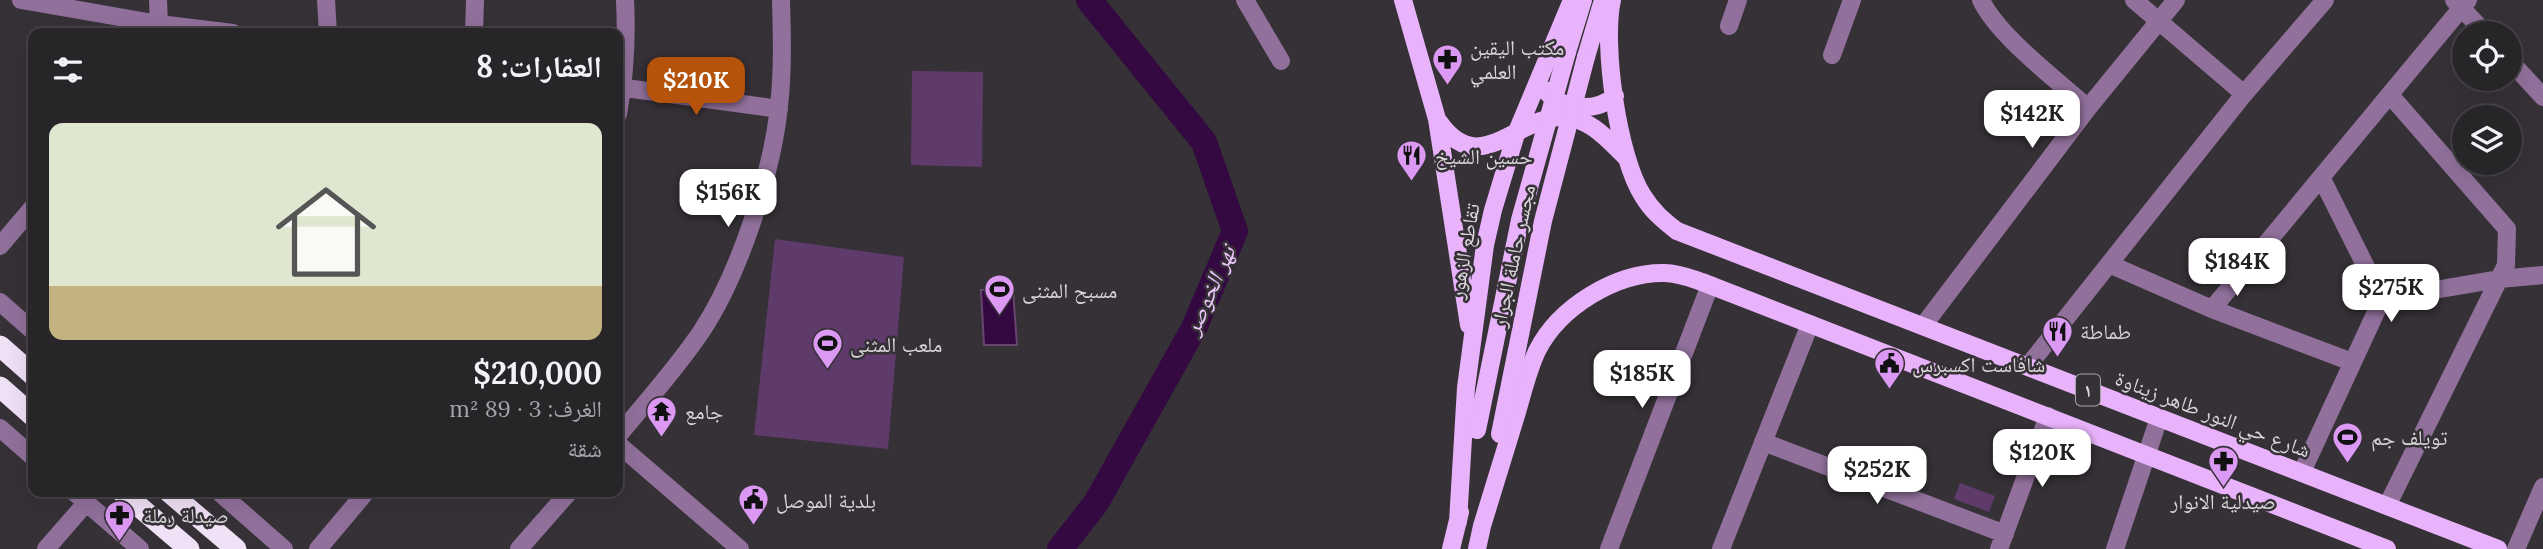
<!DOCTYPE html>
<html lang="ar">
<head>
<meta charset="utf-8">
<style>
	body { margin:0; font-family:Lora,"Noto Naskh Arabic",serif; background:#302d31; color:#f1f3f6; direction:rtl; height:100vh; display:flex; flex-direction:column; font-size:26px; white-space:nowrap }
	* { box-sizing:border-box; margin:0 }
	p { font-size:23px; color:#a5a5a8 }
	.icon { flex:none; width:38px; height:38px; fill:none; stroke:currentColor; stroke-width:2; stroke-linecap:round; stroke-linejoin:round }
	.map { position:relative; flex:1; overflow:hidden; direction:ltr }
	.sheet { position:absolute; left:28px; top:28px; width:595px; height:469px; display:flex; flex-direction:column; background:#282529; border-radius:14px; box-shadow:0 7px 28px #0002,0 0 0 2px #444246; direction:rtl }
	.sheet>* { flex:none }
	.fabs { position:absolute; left:2452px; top:21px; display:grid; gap:14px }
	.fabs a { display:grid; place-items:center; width:70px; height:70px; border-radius:50%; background:#282529; box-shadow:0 7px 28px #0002,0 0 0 2px #444246; font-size:35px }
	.price { position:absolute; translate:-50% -60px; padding:0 16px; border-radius:14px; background:#fff; color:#222; font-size:23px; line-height:46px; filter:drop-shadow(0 2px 4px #0008) }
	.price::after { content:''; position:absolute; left:50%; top:42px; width:21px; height:16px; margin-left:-10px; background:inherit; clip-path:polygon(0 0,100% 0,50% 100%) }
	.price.on { background:#b45309; color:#fff }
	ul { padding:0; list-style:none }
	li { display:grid; align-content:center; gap:14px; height:371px; padding:0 21px }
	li+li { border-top:2px solid #444246 }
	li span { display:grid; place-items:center; height:217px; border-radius:14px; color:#555 }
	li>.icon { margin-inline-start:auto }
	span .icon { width:126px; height:126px; fill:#fffc; stroke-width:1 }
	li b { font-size:30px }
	h2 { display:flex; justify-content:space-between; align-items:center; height:84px; padding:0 21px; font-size:30px }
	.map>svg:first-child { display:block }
	.green { fill:#5f3b6b }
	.water { fill:#340841; stroke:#66466f; stroke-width:2 }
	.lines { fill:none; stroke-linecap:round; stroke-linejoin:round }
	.river { stroke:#340841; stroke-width:26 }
	.minor { stroke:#91719c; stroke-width:18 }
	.major { stroke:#e8b3fa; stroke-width:18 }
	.highway { stroke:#f1e1f7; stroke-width:21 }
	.major-bridge { stroke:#e8b3fa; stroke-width:18 }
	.labels { text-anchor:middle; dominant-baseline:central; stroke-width:5; stroke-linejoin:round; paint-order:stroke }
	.shield { fill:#363137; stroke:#a8a4a9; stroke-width:2 }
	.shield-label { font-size:19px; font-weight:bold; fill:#d9d6da }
	.poi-label { font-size:21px; fill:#d9d6da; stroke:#363137; text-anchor:start }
	.street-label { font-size:21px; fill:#d9d6da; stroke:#363137 }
	.water-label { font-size:23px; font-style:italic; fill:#ecc6fa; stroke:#363137 }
</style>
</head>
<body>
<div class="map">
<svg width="2543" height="549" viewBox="0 0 2543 549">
	<rect width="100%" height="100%" fill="#363137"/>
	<path class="green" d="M 912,71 L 983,72 L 982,167 L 911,165 Z
		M 775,239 L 904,257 L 888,449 L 754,435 Z
		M 1960,483 L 1995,496 L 1989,512 L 1954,499 Z"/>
	<path class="water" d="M 981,290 L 1013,290 L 1017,345 L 984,345 Z"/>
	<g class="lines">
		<path class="river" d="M 1060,549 L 1096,503 L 1194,328 L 1235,231 L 1204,142 L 1089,0"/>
		<path class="minor" d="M 21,0 L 159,24 L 233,33
			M 326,0 L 328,33
			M 1245,0 L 1281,61
			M 1981,0 C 1998,36 2057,80 2088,108
			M 2134,0 L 2244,94
			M 2454,0 L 2485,33
			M 1729,26 L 1738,0
			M 157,33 L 159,24 L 158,0
			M 474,33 L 475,0
			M 1832,55 L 1852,0
			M 2510,61 L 2543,97
			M 618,87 L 779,109
			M 618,114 C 625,76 627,39 625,0
			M 0,246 L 33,207
			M 2109,264 L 2212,309 L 2352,362
			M 2382,299 L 2499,279 L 2543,275
			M 0,302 L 33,331
			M 2212,309 L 2468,0
			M 1923,326 L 2088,108 L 2176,0
			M 2028,366 L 2244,94 L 2325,0
			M 0,428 L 33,457
			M 618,436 C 646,402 676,369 701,332 C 739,275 772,174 779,106 C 783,71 782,36 781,0
			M 1763,442 L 2005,534
			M 618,444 L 740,549
			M 2302,472 L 2382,299 L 2321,177
			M 74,492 L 140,549
			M 219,492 L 284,549
			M 2387,506 L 2506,265 L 2507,229 L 2390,95
			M 46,549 L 86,503
			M 318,549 L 366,492
			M 519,549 L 569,492
			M 1609,549 L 1710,285
			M 1721,549 L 1810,324
			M 1999,549 L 2048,416
			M 2115,549 L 2159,418
			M 2516,549 L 2543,487"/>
		<path class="major" d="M 1403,0 L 1437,119 L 1469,325
			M 1612,0 C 1602,44 1618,158 1643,196 C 1652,211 1664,221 1677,231 L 2498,549
			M 1567,52 L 1583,0
			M 1586,57 L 1603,0
			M 1545,90 C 1561,110 1595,113 1615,96
			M 1439,122 C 1480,181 1518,114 1565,117 C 1591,119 1609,141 1627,158
			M 1458,522 L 1466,388 L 1485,245 L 1493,210 L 1516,134 L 1572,0
			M 1451,549 L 1460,512
			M 1477,549 L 1482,526 C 1494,488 1505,450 1517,412 C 1523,392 1528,370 1537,351 C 1559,307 1616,272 1665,273 C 1678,273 1690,278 1702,282 L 2387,549"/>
		<path class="highway" d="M 0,346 L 33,375
			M 0,387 L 33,416
			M 122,492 L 189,549
			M 169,492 L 236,549"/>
		<path class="major-bridge" d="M 1477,430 L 1520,220 L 1567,52
			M 1500,434 L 1543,221 L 1586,57"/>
	</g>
	<defs>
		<symbol id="pharmacy-pin" viewBox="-11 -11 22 30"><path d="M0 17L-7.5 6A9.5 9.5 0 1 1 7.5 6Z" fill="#dc99f4" stroke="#363137"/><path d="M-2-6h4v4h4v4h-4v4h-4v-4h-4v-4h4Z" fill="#111"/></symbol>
		<symbol id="restaurant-pin" viewBox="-11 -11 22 30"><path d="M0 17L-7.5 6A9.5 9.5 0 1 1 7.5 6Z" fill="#dc99f4" stroke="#363137"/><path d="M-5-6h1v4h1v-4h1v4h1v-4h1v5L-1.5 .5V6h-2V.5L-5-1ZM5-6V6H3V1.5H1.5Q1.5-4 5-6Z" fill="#111"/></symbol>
		<symbol id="stadium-pin" viewBox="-11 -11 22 30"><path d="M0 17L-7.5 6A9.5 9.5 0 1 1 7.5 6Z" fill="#dc99f4" stroke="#363137"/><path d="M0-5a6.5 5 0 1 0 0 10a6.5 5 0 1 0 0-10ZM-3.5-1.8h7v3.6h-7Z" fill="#111"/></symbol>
		<symbol id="civic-pin" viewBox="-11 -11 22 30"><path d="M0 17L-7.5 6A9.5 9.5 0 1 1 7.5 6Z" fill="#dc99f4" stroke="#363137"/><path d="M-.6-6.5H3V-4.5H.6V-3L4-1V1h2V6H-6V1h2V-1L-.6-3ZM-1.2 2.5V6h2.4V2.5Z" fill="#111"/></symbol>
		<symbol id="temple-pin" viewBox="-11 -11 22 30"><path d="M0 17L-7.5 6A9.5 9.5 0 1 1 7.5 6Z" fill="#dc99f4" stroke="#363137"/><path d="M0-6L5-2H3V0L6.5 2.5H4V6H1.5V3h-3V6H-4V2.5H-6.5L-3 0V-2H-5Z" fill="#111"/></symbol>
	</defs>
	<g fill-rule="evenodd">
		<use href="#pharmacy-pin" x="1430" y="42" width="35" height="47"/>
		<use href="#restaurant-pin" x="1394" y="138" width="35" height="47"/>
		<use href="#stadium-pin" x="982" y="272" width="35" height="47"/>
		<use href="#restaurant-pin" x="2040" y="314" width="35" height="47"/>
		<use href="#stadium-pin" x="810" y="326" width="35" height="47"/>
		<use href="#civic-pin" x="1872" y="346" width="35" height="47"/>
		<use href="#temple-pin" x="644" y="394" width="35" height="47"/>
		<use href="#stadium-pin" x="2330" y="420" width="35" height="47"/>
		<use href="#pharmacy-pin" x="2206" y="444" width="35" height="47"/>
		<use href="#civic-pin" x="736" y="482" width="35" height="47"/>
		<use href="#pharmacy-pin" x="102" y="498" width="35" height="47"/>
	</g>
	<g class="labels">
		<rect class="shield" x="2076" y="374.5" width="24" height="31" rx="5"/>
		<g class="shield-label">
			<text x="2088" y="390">١</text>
		</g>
		<g class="poi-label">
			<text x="1470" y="47">مكتب اليقين<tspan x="1470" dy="24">العلمي</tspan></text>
			<text x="1435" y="156">حسين الشيخ</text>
			<text x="1022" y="290">مسبح المثنى</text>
			<text x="2080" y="331">طماطة</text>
			<text x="850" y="344">ملعب المثنى</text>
			<text x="1912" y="364">شافاست اكسبرس</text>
			<text x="685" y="411">جامع</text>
			<text x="2371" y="437">تويلف جم</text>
			<text x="776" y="500">بلدية الموصل</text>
			<text x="2223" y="501" text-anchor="middle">صيدلية الانوار</text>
			<text x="143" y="515">صيدلة رملة</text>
		</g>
		<g class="street-label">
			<text transform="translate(1464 251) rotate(-80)">تقاطع الزهور</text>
			<text transform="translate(1513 256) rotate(-78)">مجسر حاملة الجرار</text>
			<text transform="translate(2213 414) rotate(21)">شارع حي النور طاهر زيناوة</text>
		</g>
		<g class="water-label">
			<text transform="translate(1209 290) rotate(-66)">نهر الخوصر</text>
		</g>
	</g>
</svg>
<div class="fabs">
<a><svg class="icon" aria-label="locate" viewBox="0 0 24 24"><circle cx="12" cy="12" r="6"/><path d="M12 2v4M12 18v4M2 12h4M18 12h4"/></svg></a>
<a><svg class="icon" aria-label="layers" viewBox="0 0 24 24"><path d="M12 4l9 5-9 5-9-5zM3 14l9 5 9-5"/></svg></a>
</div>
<b class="price on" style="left:696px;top:117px">$210K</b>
<b class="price" style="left:2032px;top:150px">$142K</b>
<b class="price" style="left:728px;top:229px">$156K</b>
<b class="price" style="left:2237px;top:298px">$184K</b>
<b class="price" style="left:2391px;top:324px">$275K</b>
<b class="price" style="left:1642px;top:410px">$185K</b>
<b class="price" style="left:2042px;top:489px">$120K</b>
<b class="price" style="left:1877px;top:506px">$252K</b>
<section class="sheet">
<h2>العقارات: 8<svg class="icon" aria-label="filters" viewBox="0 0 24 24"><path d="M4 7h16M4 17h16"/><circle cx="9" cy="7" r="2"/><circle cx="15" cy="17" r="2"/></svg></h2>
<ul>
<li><span style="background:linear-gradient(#dfe7d0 75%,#c2b280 0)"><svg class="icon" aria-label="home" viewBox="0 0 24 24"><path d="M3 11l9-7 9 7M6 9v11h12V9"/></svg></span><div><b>$210,000</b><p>الغرف: 3 · 89 m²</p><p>شقة</p></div></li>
</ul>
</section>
</div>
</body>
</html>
